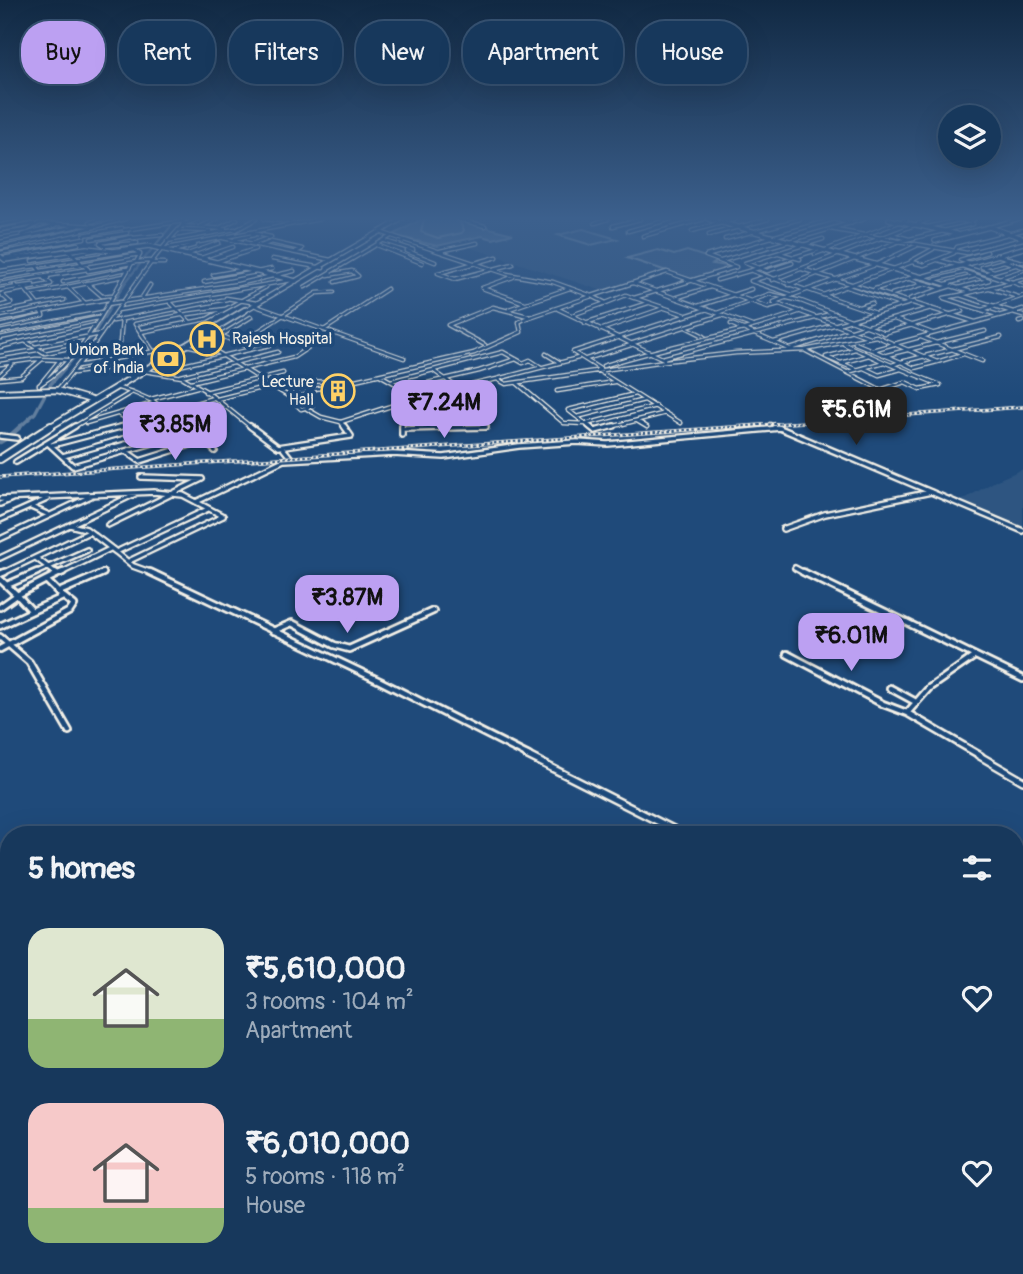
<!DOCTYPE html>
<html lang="en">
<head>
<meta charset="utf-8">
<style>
	body { margin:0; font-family:Pangolin,sans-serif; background:#244365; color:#f1f3f6; height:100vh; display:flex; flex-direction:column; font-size:26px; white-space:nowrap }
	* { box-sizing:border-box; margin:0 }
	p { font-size:23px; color:#9eacbb }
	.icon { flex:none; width:38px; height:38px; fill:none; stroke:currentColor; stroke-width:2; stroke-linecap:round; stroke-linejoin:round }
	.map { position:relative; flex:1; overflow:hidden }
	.panel { position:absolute; left:0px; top:826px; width:1024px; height:448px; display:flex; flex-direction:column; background:#17385c; border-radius:28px 28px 0 0; box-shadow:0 7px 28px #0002,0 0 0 2px #365272 }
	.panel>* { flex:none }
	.top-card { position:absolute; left:21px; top:21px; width:982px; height:63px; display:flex; gap:14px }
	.fabs { position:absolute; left:938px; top:105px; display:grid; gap:14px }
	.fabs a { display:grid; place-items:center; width:63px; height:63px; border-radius:50%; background:#17385c; box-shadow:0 7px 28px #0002,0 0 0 2px #365272; font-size:35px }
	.price { position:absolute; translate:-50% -60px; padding:0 16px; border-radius:14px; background:#bca0f2; color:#111; font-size:23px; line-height:46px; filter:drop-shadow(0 2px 4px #0008) }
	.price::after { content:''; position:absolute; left:50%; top:42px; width:21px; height:16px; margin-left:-10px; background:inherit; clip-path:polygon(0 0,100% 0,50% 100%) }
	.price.active { background:#222; color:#fff }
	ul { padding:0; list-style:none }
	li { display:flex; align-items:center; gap:21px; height:175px; padding:0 28px }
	li span { display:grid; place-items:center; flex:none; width:196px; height:140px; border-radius:21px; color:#555 }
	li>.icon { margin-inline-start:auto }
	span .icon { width:84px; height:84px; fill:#fffc; stroke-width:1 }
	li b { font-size:30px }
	h2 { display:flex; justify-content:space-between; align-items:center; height:84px; padding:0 28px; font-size:30px }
	.chip { padding:0 24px; border-radius:28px; background:#17385c; box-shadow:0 7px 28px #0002,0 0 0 2px #365272; font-size:24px; line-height:63px }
	.chip.active { background:#bca0f2; color:#111 }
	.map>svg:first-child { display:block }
	.built { fill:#2d5581 }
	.green { fill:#3a5f88; stroke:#97a8b8; stroke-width:2 }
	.water { fill:#627e9d; stroke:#9cacbb; stroke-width:2 }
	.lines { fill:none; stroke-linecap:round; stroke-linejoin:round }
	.shore { stroke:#bac3ca; stroke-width:2 }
	.stream { stroke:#9cacbb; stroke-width:2 }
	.canal-far2 { stroke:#627e9d; stroke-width:2.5 }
	.canal-far1 { stroke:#627e9d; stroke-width:3.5 }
	.canal { stroke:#627e9d; stroke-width:4.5 }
	.street-far4-casing { stroke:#f4f1e8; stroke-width:5 }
	.street-far3-casing { stroke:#f4f1e8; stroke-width:8 }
	.street-far2-casing { stroke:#f4f1e8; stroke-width:10 }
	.street-far1-casing { stroke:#f4f1e8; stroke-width:10 }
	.street-casing { stroke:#f4f1e8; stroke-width:12 }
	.secondary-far3-casing { stroke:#f4f1e8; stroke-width:6 }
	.secondary-far2-casing { stroke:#f4f1e8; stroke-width:8 }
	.secondary-far1-casing { stroke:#f4f1e8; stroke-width:13 }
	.secondary-casing { stroke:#f4f1e8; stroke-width:15 }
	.primary-far2-casing { stroke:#f4f1e8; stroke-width:6 }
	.primary-far1-casing { stroke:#f4f1e8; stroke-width:8 }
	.primary-casing { stroke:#f4f1e8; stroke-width:10 }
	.highway-far1-casing { stroke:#f4f1e8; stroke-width:16 }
	.highway-casing { stroke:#f4f1e8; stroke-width:18 }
	.street-far4 { stroke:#1f4a7a; stroke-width:2.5 }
	.street-far3 { stroke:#1f4a7a; stroke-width:3.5 }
	.street-far2 { stroke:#1f4a7a; stroke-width:4.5 }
	.street-far1 { stroke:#1f4a7a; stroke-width:5 }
	.street { stroke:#1f4a7a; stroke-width:7 }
	.secondary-far3 { stroke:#1f4a7a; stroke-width:3.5 }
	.secondary-far2 { stroke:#1f4a7a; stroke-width:4.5 }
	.secondary-far1 { stroke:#1f4a7a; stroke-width:8 }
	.secondary { stroke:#1f4a7a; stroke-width:10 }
	.primary-far2 { stroke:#1f4a7a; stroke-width:3.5 }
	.primary-far1 { stroke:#1f4a7a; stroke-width:4.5 }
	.primary { stroke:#1f4a7a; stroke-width:6 }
	.highway-far1 { stroke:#1f4a7a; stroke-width:10 }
	.highway { stroke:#1f4a7a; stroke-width:13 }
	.rail-casing { stroke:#f4f1e8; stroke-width:3.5 }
	.rail { stroke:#1f4a7a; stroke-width:2; stroke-dasharray:2.5; stroke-linecap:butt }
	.labels { text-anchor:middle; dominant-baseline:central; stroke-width:7; stroke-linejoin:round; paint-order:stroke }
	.far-poi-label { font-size:16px; fill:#f4f1e8; stroke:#1f4a7a; text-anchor:end }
</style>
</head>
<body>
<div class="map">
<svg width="1023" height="1274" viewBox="0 0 1023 1274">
	<rect width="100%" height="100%" fill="#1f4a7a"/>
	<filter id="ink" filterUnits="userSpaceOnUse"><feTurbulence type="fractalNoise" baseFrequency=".0143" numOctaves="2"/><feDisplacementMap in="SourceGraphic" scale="14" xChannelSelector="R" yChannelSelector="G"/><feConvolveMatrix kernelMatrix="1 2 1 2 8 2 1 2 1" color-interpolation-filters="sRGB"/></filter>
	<g filter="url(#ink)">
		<path class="built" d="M 408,219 L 587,219 L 649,238 L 684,229 L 740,245 L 704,256 L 735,267 L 668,271 L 603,291 L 466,246 L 445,251 L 385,232 Z
			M 1023,469 L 1023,528 L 961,501 L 997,480 Z
			M 1023,981 L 1023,1274 L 274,1274 L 274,1265 L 1015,1265 L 1015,983 Z"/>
		<path class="green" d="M 583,229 L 617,239 L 591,245 L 558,235 Z
			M 658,250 L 674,255 L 687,251 L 718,261 L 713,264 L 734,267 L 691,279 L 627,258 Z"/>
		<path class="water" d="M 422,219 L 454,219 L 513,234 L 493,239 L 482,236 L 437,246 L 393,235 Z"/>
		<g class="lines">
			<path class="shore" d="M 424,219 L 421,232 L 438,238 L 462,233 L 464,230 L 460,223"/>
			<path class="stream" d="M 152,249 L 177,219"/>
			<path class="canal-far2" d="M 107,312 L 125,283 L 152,249"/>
			<path class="canal-far1" d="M 19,428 L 35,413 L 50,385 L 92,336 L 108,310"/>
			<path class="canal" d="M 11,435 L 21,426
				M 0,442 L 5,439"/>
			<defs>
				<path id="street-far4" d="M 264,219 L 291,222
					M 458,219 L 485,226
					M 90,222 L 102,219
					M 595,223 L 608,219
					M 184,224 L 198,219
					M 0,225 L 30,220
					M 182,226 L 225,229
					M 202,226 L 217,219
					M 613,226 L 640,219
					M 927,227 L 959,220 L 970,222
					M 989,227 L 1018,219
					M 219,228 L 237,219
					M 830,229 L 967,253 L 1023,239
					M 0,230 L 34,224
					M 124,230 L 184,221
					M 178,230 L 211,231
					M 236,230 L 256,219
					M 628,231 L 671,219
					M 692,231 L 736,219
					M 380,232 L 507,274 L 553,282 L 592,296
					M 0,234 L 27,230 L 40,223 L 98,226 L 125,219
					M 891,234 L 909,239
					M 22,235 L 56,225
					M 84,235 L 122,228
					M 709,235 L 768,219
					M 643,236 L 704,219
					M 132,237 L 100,243 L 105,246 L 137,243
					M 133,238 L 162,235
					M 223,238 L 331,260
					M 91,239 L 127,233
					M 235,239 L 254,235
					M 725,239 L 800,219
					M 167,241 L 235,229
					M 385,241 L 413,250
					M 0,242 L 78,226
					M 251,244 L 271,237 L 252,233
					M 377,245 L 422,263
					M 261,246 L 271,242 L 302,249 L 295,252
					M 0,248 L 95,227
					M 162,249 L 320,219
					M 69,251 L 78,259 L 135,250 L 140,255 L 136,262 L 150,261
					M 174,251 L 195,245
					M 407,251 L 435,262
					M 440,251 L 477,243
					M 0,253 L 84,238
					M 779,253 L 800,259
					M 815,254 L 907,219
					M 185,255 L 219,243
					M 3,258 L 78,244
					M 201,258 L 233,247
					M 272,259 L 323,268
					M 1011,259 L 1023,262
					M 938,260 L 960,266
					M 32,261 L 97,250
					M 721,261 L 864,219
					M 911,261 L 933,249
					M 1004,261 L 1023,267
					M 216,262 L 255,249
					M 150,263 L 164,263
					M 792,263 L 767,271 L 759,268 L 817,250
					M 970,263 L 960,260 L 987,252
					M 962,266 L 1012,282 L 960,295 L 1013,312 L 1023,309
					M 802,269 L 975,322
					M 0,271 L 36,266
					M 40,271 L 36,266 L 78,259 L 82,264 L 140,254
					M 88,271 L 131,263
					M 752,271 L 806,290
					M 994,271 L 982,267 L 1011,259 L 996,255
					M 438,273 L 455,279 L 513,264
					M 439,273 L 497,257
					M 987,273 L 1015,265
					M 213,275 L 246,269
					M 328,275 L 352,271 L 358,276 L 335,282
					M 513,277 L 482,288 L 525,303
					M 764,277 L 751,281 L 793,295 L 774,302 L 869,337
					M 922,277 L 971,292
					M 0,278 L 82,264 L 88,269 L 0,284
					M 999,278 L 1023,270
					M 910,279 L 942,288
					M 1023,279 L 1012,282 L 1023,286
					M 717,280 L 759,268 L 745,263 L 823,239
					M 772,280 L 930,219
					M 934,280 L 965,272 L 989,280 L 958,288
					M 63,282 L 127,269
					M 204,282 L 272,269
					M 87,283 L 102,296 L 111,295
					M 633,283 L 717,313
					M 946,284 L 975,276
					M 789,285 L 897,242 L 973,224 L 970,222 L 974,219
					M 305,287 L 391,236
					M 847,287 L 901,305
					M 990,288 L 1018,297
					M 19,289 L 17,287 L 33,285
					M 25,289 L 51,284 L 44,278 L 48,278
					M 875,289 L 917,276
					M 0,290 L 17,287 L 15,285
					M 809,290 L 873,312
					M 30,294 L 68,287
					M 892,294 L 924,284
					M 793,295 L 875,265 L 916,246
					M 823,295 L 912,262 L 924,265 L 954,253 L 957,247 L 1023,230
					M 960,295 L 944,298 L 998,315
					M 226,298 L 257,303
					M 635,298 L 686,315
					M 675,298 L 710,287
					M 141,299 L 150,285
					M 910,299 L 951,286
					M 170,302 L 190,322
					M 85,303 L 108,299
					M 606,303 L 626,295 L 634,298 L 736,267 L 706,256 L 834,219
					M 107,304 L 238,284 L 294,271
					M 38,305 L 64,300
					M 0,306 L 11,303 L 1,294
					M 256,306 L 404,358
					M 698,306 L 751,289
					M 859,307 L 872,303
					M 509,309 L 570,288
					M 558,309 L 664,359
					M 118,310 L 292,280
					M 982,310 L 1023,296
					M 0,313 L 38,305 L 25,289 L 3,293
					M 181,315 L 225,309
					M 572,315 L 606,303 L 592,296 L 667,272 L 768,307 L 779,304
					M 122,319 L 120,342 L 110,360 L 131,377
					M 894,319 L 932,333
					M 0,320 L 85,303 L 68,287 L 124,276
					M 113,321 L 227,299
					M 1019,322 L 1023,321
					M 585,323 L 648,303
					M 731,324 L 792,350
					M 0,326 L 43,316 L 41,311
					M 752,326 L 717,313 L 770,294 L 801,301 L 885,333
					M 868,326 L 931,308
					M 686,327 L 704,336
					M 324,330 L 387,289
					M 600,330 L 664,308
					M 0,332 L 102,312
					M 141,332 L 207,319 L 266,287
					M 883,333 L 963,311
					M 254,334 L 317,293 L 334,292
					M 222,336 L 252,349
					M 921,337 L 982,361
					M 0,338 L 98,318
					M 25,341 L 95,325
					M 774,342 L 914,302
					M 855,343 L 901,362 L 1001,337
					M 630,344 L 722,315
					M 844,344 L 884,362 L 848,372
					M 485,345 L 448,325 L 493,307 L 528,316
					M 0,347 L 25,341 L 45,353 L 79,346
					M 35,347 L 101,334
					M 202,347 L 251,317
					M 790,349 L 865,326
					M 855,349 L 826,357 L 855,369
					M 872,350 L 894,344 L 937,362 L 914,368 L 901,362 L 892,365
					M 153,351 L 135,324 L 181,315
					M 806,351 L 893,396
					M 546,354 L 559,362
					M 887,355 L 985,331
					M 0,356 L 37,350
					M 662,358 L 834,313
					M 586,359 L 631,345
					M 937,362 L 963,354
					M 841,363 L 869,355
					M 0,364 L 36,359 L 67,360
					M 78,366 L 186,345 L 217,352 L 301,404
					M 179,366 L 270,345
					M 603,366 C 668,345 737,335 801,311
					M 864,368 L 879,375 L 901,369 L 884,362
					M 600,369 L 573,352 L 707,309
					M 597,370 L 681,423
					M 144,371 L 182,377 L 206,391 L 252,428
					M 434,371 L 455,386
					M 74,373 L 116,367
					M 0,375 L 12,364
					M 380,375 L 419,397 L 430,397 L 429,428
					M 181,376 L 278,352
					M 0,379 L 21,377 L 41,360
					M 497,379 L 578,358
					M 391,381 L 503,352 L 523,363 L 530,360 L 541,367
					M 191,382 L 294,357 L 330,333
					M 41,383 L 59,361
					M 517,383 L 564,423 L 586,424 L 656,406
					M 39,385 C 83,358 106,306 132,263 L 136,262
					M 275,388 L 293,381 L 339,382
					M 402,389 L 479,371 L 516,359
					M 57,390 C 104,339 134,276 182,226 L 184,219
					M 880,390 L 905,382 L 920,389 L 940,385 L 901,369
					M 557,391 L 614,382
					M 132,392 L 153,401 L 188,428
					M 205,392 L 283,373
					M 289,395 L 474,353 L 521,332 L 519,322 L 524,319 L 592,296
					M 430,397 L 462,395
					M 151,399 L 197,387
					M 217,399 L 269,386
					M 301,404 L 312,406 L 301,409 L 298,406 Z
					M 431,407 L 477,406
					M 307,409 L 321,417 L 341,422
					M 168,411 L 213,398
					M 119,414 L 139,428
					M 430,417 L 478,417
					M 577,417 L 644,400
					M 637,421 L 647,427
					M 86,423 L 154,403
					M 770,424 L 780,428
					M 72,428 L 132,392 L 115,387
					M 118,428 L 133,424
					M 161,428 L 179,423
					M 345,428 L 341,422 L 419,397 L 497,379 L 506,384 L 665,361 L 736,353 L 805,350 L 876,336 L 894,344 L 1013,312 L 1023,315
					M 402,428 L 403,402
					M 445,428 L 486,427
					M 591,428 L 568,410 L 635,394
					M 607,428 L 666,413"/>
				<path id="street-far3" d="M 137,426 L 145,432
					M 186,426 L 215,451
					M 250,426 L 278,447 L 351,436 L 344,426
					M 589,426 L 595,431 L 614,426
					M 775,426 L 1023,531
					M 402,429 L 486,427
					M 402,435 L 402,426
					M 0,436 L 17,438
					M 48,443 L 73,466 L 192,432
					M 52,445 L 124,426
					M 127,452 L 140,461 L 203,441
					M 63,456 L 168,426
					M 285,460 L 393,454 L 444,457 L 519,446 L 577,442 L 608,444 L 780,428
					M 16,462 L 75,426
					M 0,499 L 154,492 L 183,495 L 223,516
					M 196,502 L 290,457 L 282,447
					M 0,504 L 12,499
					M 31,507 L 49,515
					M 0,520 L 47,499
					M 70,525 L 86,529 L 116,552
					M 108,525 L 202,479 L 141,477
					M 783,529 L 825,514 L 931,492
					M 0,539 L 91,496
					M 0,558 L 135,494
					M 36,558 L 57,574
					M 129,561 L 223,516
					M 795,568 L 806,574
					M 1,574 L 89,532
					M 33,574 L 87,550
					M 59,574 L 110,549
					M 155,574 L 133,566 L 116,552 L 208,509"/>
				<path id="street-far2" d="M 150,572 L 380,681 L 529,756
					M 803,572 L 1023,679
					M 0,574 L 5,572
					M 58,574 L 63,572
					M 0,579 L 17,595 L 0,607
					M 46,580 L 58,574 L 55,572
					M 46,580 L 63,597 L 32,611 L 17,595 Z
					M 7,585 L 37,572
					M 59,592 L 103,573
					M 0,626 L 32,611
					M 273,631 L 292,623 L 334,645 L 349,649 L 433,611
					M 0,637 L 29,662 L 69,731
					M 0,649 L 70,611 L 74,605 L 64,597
					M 787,654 L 883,704 L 907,713 L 981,756
					M 890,688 L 914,701
					M 907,713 L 929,688 L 975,656"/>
				<path id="street-far1" d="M 526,755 L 685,835
					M 978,755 L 1023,781"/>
				<path id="street" d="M 1015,992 L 1023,991
					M 1015,1042 L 1023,1040
					M 0,1117 L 9,1120
					M 1015,1163 L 1023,1172
					M 262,1265 L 262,1274"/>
				<path id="secondary-far3" d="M 708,219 L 922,277 L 1023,248
					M 835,219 L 851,223
					M 889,219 L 957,234
					M 935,241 L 989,227 L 1023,238
					M 0,256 L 5,260 L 87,248 L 113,251 L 149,246 L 296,281"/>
				<path id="secondary-far2" d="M 0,392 L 57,390 L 91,400"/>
				<path id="secondary-far1" d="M 1015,940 L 1023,939"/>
				<path id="secondary" d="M 0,1038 L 9,1042"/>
				<path id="primary-far2" d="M 242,312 L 402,219"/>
				<path id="primary-far1" d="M 48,428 L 245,310"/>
				<path id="primary" d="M 0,459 L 51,426"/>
				<path id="highway-far1" d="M 1015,955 L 1023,953
					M 1015,969 L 1023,968"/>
				<path id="highway" d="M 0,1057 L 9,1061
					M 0,1077 L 9,1081"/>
			</defs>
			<use href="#street-far4" class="street-far4-casing"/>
			<use href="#street-far3" class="street-far3-casing"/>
			<use href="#street-far2" class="street-far2-casing"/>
			<use href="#street-far1" class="street-far1-casing"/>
			<use href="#street" class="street-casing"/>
			<use href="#secondary-far3" class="secondary-far3-casing"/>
			<use href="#secondary-far2" class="secondary-far2-casing"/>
			<use href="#secondary-far1" class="secondary-far1-casing"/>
			<use href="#secondary" class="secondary-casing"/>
			<use href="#primary-far2" class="primary-far2-casing"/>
			<use href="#primary-far1" class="primary-far1-casing"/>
			<use href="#primary" class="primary-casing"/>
			<use href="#highway-far1" class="highway-far1-casing"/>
			<use href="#highway" class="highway-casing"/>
			<use href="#street-far4" class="street-far4"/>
			<use href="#street-far3" class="street-far3"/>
			<use href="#street-far2" class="street-far2"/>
			<use href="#street-far1" class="street-far1"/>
			<use href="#street" class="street"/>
			<use href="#secondary-far3" class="secondary-far3"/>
			<use href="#secondary-far2" class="secondary-far2"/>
			<use href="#secondary-far1" class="secondary-far1"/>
			<use href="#secondary" class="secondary"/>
			<use href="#primary-far2" class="primary-far2"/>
			<use href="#primary-far1" class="primary-far1"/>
			<use href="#primary" class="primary"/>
			<use href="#highway-far1" class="highway-far1"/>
			<use href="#highway" class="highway"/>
			<defs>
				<path id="rail" d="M 0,477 L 1023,407"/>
			</defs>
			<use href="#rail" class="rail-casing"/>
			<use href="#rail" class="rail"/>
		</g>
	</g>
	<linearGradient id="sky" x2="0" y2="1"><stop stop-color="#112943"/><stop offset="0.55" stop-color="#3c608d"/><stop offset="1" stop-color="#3c608d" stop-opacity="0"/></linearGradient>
	<rect width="1023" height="397" fill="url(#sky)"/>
	<defs>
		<symbol id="hospital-ring" viewBox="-11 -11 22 22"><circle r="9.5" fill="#1f4a7a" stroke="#ffd166" stroke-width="1.5"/><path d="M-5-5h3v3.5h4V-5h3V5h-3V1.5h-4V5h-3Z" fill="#ffd166"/></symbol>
		<symbol id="bank-ring" viewBox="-11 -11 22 22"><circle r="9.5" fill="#1f4a7a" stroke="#ffd166" stroke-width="1.5"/><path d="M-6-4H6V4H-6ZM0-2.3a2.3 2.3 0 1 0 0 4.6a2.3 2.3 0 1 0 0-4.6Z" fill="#ffd166"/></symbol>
		<symbol id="building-ring" viewBox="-11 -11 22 22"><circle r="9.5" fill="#1f4a7a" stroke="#ffd166" stroke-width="1.5"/><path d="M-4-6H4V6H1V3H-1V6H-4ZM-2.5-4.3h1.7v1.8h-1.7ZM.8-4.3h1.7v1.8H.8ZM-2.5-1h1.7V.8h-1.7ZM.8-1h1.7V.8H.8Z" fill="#ffd166"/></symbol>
	</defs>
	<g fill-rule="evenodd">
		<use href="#hospital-ring" x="188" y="320" width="38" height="38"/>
		<use href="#bank-ring" x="149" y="340" width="38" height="38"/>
		<use href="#building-ring" x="319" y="372" width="38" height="38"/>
	</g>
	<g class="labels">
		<g class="far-poi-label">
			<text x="232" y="339" text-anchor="start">Rajesh Hospital</text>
			<text x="144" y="350">Union Bank<tspan x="144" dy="18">of India</tspan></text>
			<text x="314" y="382">Lecture<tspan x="314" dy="18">Hall</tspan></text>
		</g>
	</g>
</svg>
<div class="fabs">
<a><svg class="icon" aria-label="layers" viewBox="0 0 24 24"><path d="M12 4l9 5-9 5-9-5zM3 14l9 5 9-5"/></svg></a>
</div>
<b class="price" style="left:444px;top:440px">₹7.24M</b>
<b class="price active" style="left:856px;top:447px">₹5.61M</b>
<b class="price" style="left:175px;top:462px">₹3.85M</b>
<b class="price" style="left:347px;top:635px">₹3.87M</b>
<b class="price" style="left:851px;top:673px">₹6.01M</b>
<div class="top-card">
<a class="chip active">Buy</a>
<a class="chip">Rent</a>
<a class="chip">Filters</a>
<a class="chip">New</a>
<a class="chip">Apartment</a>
<a class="chip">House</a>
</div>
<section class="panel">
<h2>5 homes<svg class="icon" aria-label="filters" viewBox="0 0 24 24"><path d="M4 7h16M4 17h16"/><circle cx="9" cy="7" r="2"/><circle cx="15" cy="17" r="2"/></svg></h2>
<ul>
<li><span style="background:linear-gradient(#dfe7d0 65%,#8fb573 0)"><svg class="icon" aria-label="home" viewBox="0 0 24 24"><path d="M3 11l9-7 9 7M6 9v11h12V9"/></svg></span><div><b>₹5,610,000</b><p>3 rooms · 104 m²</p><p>Apartment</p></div><svg class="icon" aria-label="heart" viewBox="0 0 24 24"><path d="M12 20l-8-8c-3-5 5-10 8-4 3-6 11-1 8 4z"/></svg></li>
<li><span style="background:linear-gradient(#f6c9c9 75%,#8fb573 0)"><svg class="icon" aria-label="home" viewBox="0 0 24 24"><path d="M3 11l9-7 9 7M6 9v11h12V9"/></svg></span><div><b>₹6,010,000</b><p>5 rooms · 118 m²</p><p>House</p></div><svg class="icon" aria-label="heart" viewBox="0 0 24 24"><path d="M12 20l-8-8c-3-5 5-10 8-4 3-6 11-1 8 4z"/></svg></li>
</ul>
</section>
</div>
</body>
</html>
